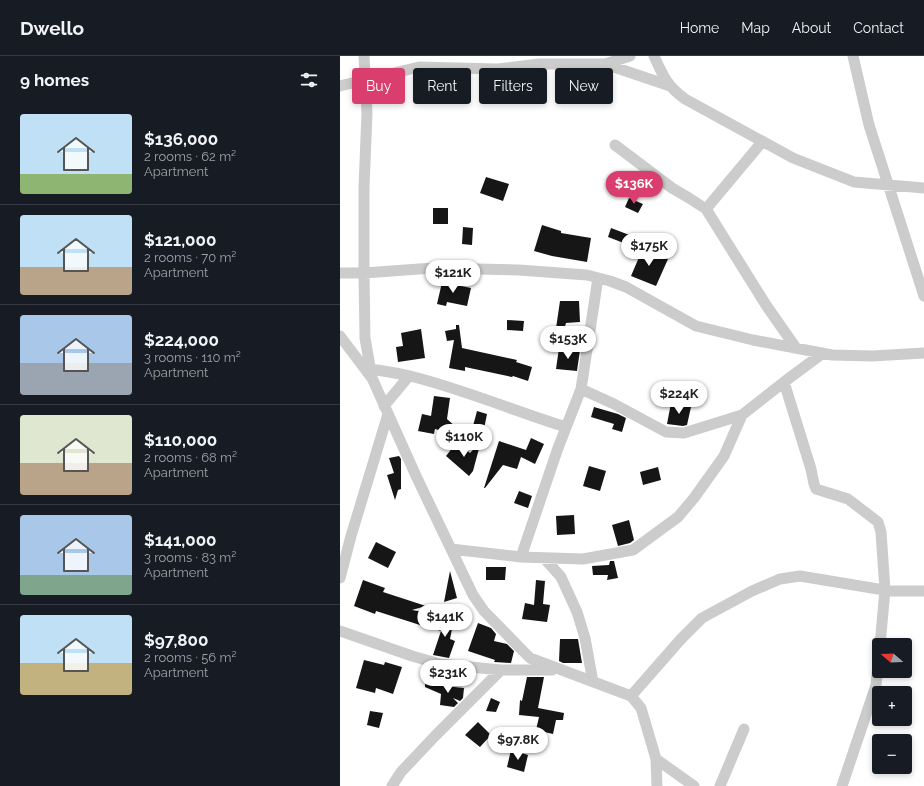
<!DOCTYPE html>
<html lang="en">
<head>
<meta charset="utf-8">
<style>
	body { margin:0; font-family:Raleway,sans-serif; background:#242831; color:#f1f3f6; height:100vh; display:flex; flex-direction:column; font-size:15px; white-space:nowrap }
	* { box-sizing:border-box; margin:0 }
	p { font-size:13px; color:#9ea1a6 }
	.icon { flex:none; width:22px; height:22px; fill:none; stroke:currentColor; stroke-width:2; stroke-linecap:round; stroke-linejoin:round }
	.map { position:relative; flex:1; overflow:hidden }
	.drawer { display:flex; flex-direction:column; background:#171b24; width:340px }
	.drawer>* { flex:none }
	.hud { position:absolute; left:12px; top:12px; width:380px; height:36px; display:flex; gap:8px }
	.needle { width:26px; rotate:289deg }
	.tools { position:absolute; left:532px; top:582px; display:grid; gap:8px }
	.tools a { display:grid; place-items:center; width:40px; height:40px; border-radius:4px; background:#171b24; box-shadow:0 2px 6px #0003; font-size:20px }
	.price { position:absolute; translate:-50% -34px; padding:0 9px; border-radius:14px; background:#fff; color:#222; font-size:13px; line-height:26px; filter:drop-shadow(0 1px 2px #0008) }
	.price::after { content:''; position:absolute; left:50%; top:24px; width:12px; height:9px; margin-left:-6px; background:inherit; clip-path:polygon(0 0,100% 0,50% 100%) }
	.price.active { background:#d93e6f; color:#fff }
	ul { padding:0; list-style:none }
	li { display:flex; align-items:center; gap:12px; height:100px; padding:0 20px }
	li+li { border-top:1px solid #363941 }
	li span { display:grid; place-items:center; flex:none; width:112px; height:80px; border-radius:4px; color:#555 }
	li>.icon { margin-inline-start:auto }
	span .icon { width:48px; height:48px; fill:#fffc; stroke-width:1 }
	li b { font-size:17px }
	h2 { display:flex; justify-content:space-between; align-items:center; height:48px; padding:0 20px; font-size:17px }
	.pill { padding:0 14px; border-radius:4px; background:#171b24; box-shadow:0 2px 6px #0003; font-size:14px; line-height:36px }
	.pill.active { background:#d93e6f; color:#fff }
	header { display:flex; align-items:center; gap:24px; box-sizing:border-box; height:56px; padding:0 20px; background:#171b24; border-bottom:1px solid #363941 }
	header strong { font-size:19px }
	nav { display:flex; gap:22px; margin-inline-start:auto; font-size:14px }
	main { display:flex; flex:1; min-height:0 }
	.map>svg:first-child { display:block }
	.building { fill:#161616 }
	.lines { fill:none; stroke-linecap:round; stroke-linejoin:round }
	.street { stroke:#ccc; stroke-width:11 }
</style>
</head>
<body>
<header>
<strong>Dwello</strong>
<nav><a>Home</a><a>Map</a><a>About</a><a>Contact</a></nav>
</header>
<main>
<section class="drawer">
<h2>9 homes<svg class="icon" aria-label="filters" viewBox="0 0 24 24"><path d="M4 7h16M4 17h16"/><circle cx="9" cy="7" r="2"/><circle cx="15" cy="17" r="2"/></svg></h2>
<ul>
<li><span style="background:linear-gradient(#bfe0f5 75%,#8fb573 0)"><svg class="icon" aria-label="home" viewBox="0 0 24 24"><path d="M3 11l9-7 9 7M6 9v11h12V9"/></svg></span><div><b>$136,000</b><p>2 rooms · 62 m²</p><p>Apartment</p></div></li>
<li><span style="background:linear-gradient(#bfe0f5 65%,#b9a48a 0)"><svg class="icon" aria-label="home" viewBox="0 0 24 24"><path d="M3 11l9-7 9 7M6 9v11h12V9"/></svg></span><div><b>$121,000</b><p>2 rooms · 70 m²</p><p>Apartment</p></div></li>
<li><span style="background:linear-gradient(#a9c7e8 60%,#9aa5b1 0)"><svg class="icon" aria-label="home" viewBox="0 0 24 24"><path d="M3 11l9-7 9 7M6 9v11h12V9"/></svg></span><div><b>$224,000</b><p>3 rooms · 110 m²</p><p>Apartment</p></div></li>
<li><span style="background:linear-gradient(#dfe7d0 60%,#b9a48a 0)"><svg class="icon" aria-label="home" viewBox="0 0 24 24"><path d="M3 11l9-7 9 7M6 9v11h12V9"/></svg></span><div><b>$110,000</b><p>2 rooms · 68 m²</p><p>Apartment</p></div></li>
<li><span style="background:linear-gradient(#a9c7e8 75%,#7fa58c 0)"><svg class="icon" aria-label="home" viewBox="0 0 24 24"><path d="M3 11l9-7 9 7M6 9v11h12V9"/></svg></span><div><b>$141,000</b><p>3 rooms · 83 m²</p><p>Apartment</p></div></li>
<li><span style="background:linear-gradient(#bfe0f5 60%,#c2b280 0)"><svg class="icon" aria-label="home" viewBox="0 0 24 24"><path d="M3 11l9-7 9 7M6 9v11h12V9"/></svg></span><div><b>$97,800</b><p>2 rooms · 56 m²</p><p>Apartment</p></div></li>
</ul>
</section>
<div class="map">
<svg width="584" height="730" viewBox="0 0 584 730">
	<rect width="100%" height="100%" fill="#fff"/>
	<path class="building" d="M 146,121 L 169,128 L 163,145 L 140,137 Z
		M 289,142 L 303,148 L 298,157 L 285,151 Z
		M 93,152 L 108,152 L 108,168 L 93,168 Z
		M 202,169 L 221,175 L 221,177 L 251,182 L 247,206 L 212,200 L 194,195 Z
		M 123,171 L 133,172 L 132,189 L 122,188 Z
		M 271,172 L 292,180 L 289,189 L 268,181 Z
		M 303,192 L 328,203 L 316,230 L 291,220 Z
		M 103,222 L 112,224 L 111,228 L 131,232 L 127,250 L 107,246 L 106,250 L 97,248 Z
		M 220,245 L 239,245 L 240,266 L 226,267 L 220,287 L 214,286 Z
		M 167,264 L 184,265 L 183,275 L 167,274 Z
		M 116,269 L 119,269 L 122,292 L 177,304 L 176,306 L 192,311 L 188,325 L 173,320 L 172,321 L 125,311 L 125,315 L 109,312 L 114,284 L 107,285 L 105,275 L 116,273 Z
		M 81,273 L 85,302 L 58,306 L 56,291 L 63,290 L 61,277 Z
		M 219,292 L 240,294 L 237,315 L 216,313 Z
		M 94,340 L 110,342 L 107,363 L 128,382 L 95,373 L 94,378 L 78,375 L 82,358 L 91,360 Z
		M 331,347 L 351,351 L 347,369 L 343,370 L 327,368 Z
		M 254,351 L 278,358 L 286,362 L 282,376 L 272,373 L 274,368 L 251,361 Z
		M 137,355 L 147,358 L 144,373 L 133,370 Z
		M 191,382 L 204,388 L 195,408 L 181,401 L 177,413 L 163,409 L 145,432 L 144,432 L 159,385 L 186,394 Z
		M 141,385 L 133,415 L 129,420 L 106,400 L 117,386 L 130,397 Z
		M 59,400 L 61,403 L 61,433 L 58,434 L 55,444 L 47,419 L 54,417 L 49,402 Z
		M 249,410 L 266,415 L 260,435 L 243,430 Z
		M 318,411 L 321,424 L 303,429 L 300,416 Z
		M 179,435 L 192,440 L 188,452 L 174,447 Z
		M 234,459 L 235,478 L 217,479 L 216,460 Z
		M 289,464 L 294,484 L 290,487 L 278,490 L 272,469 Z
		M 36,486 L 56,496 L 48,512 L 28,502 Z
		M 270,505 L 274,505 L 278,522 L 267,524 L 268,519 L 253,519 L 252,510 L 269,509 Z
		M 146,511 L 166,511 L 165,524 L 146,524 Z
		M 110,515 L 117,542 L 104,546 Z
		M 23,524 L 45,532 L 43,536 L 86,550 L 72,554 L 84,556 L 80,569 L 36,555 L 35,558 L 14,550 Z
		M 196,524 L 205,525 L 203,548 L 210,549 L 207,566 L 182,563 L 185,547 L 194,549 Z
		M 101,560 L 114,563 L 110,583 L 115,585 L 109,602 L 93,599 L 101,575 L 98,574 Z
		M 138,567 L 151,572 L 156,578 L 154,585 L 167,588 L 174,595 L 171,607 L 154,606 L 155,604 L 128,595 Z
		M 220,583 L 238,583 L 242,607 L 223,607 L 219,605 Z
		M 24,604 L 44,609 L 45,606 L 62,611 L 53,638 L 36,632 L 35,637 L 16,632 Z
		M 187,621 L 204,621 L 198,652 L 224,657 L 223,664 L 216,664 L 213,678 L 196,674 L 199,661 L 179,659 L 180,644 L 182,645 Z
		M 85,628 L 124,632 L 123,642 L 120,645 L 113,642 L 118,647 L 114,651 L 100,649 L 101,638 L 85,631 Z
		M 151,642 L 160,646 L 156,656 L 146,655 Z
		M 30,655 L 43,657 L 39,672 L 27,669 Z
		M 138,666 L 151,679 L 140,691 L 125,679 Z
		M 171,694 L 188,699 L 184,716 L 167,711 Z"/>
	<g class="lines">
		<path class="street" d="M 24,0 L 27,57 L 24,131 L 24,217 L 25,282 L 32,322 L 77,422 L 133,539 L 144,555 L 190,602 L 291,640 L 301,652 L 316,703 L 317,730
			M 314,0 C 323,20 327,30 345,43 L 453,102 L 514,126 L 584,132
			M 513,0 L 529,69 L 584,240
			M 265,8 L 330,30
			M 0,30 L 79,11 L 158,13 L 199,8 L 265,8 L 290,0
			M 275,89 L 332,132 L 349,142 L 366,153 L 426,249 L 456,292
			M 366,153 L 422,86
			M 0,217 L 24,217 L 93,212 L 179,214 L 247,219 L 270,225 L 286,231 L 356,270 L 413,284 L 492,299 L 532,300 L 584,297
			M 0,280 L 31,321
			M 31,313 C 44,315 57,317 70,320 C 123,333 174,355 226,371
			M 444,326 L 471,413 L 474,428 L 476,433 L 508,443 L 538,466 L 541,476 L 545,534 L 540,589
			M 241,333 L 274,348 L 326,376 L 344,377 L 402,359 L 444,326 L 483,297
			M 44,350 L 69,320
			M 111,493 L 181,501 L 243,503 L 293,494 L 338,461 L 354,442 L 384,400 L 402,359
			M 181,501 L 218,392 L 241,333 L 258,222
			M 204,502 L 221,521 L 237,556 L 245,582 L 253,626
			M 0,522 L 11,480 L 48,358
			M 0,575 L 72,600 L 100,608 L 161,614 L 212,614
			M 291,640 L 341,583 L 362,562 L 412,535 L 440,523 L 460,520 L 550,535 L 584,535
			M 316,703 L 354,730
			M 52,730 L 61,716 L 95,680 L 161,614
			M 380,730 L 404,673
			M 502,730 L 536,629 L 539,598"/>
	</g>
</svg>
<div class="tools">
<a><svg class="needle" viewBox="-14 -14 28 28"><path d="M0-13l5 13h-10z" fill="#e53935"/><path d="M0 13l5-13h-10z" fill="#9ea1a6"/></svg></a>
<a>+</a>
<a>−</a>
</div>
<b class="price active" style="left:294px;top:149px">$136K</b>
<b class="price" style="left:309px;top:211px">$175K</b>
<b class="price" style="left:113px;top:238px">$121K</b>
<b class="price" style="left:228px;top:304px">$153K</b>
<b class="price" style="left:339px;top:359px">$224K</b>
<b class="price" style="left:124px;top:402px">$110K</b>
<b class="price" style="left:105px;top:582px">$141K</b>
<b class="price" style="left:108px;top:638px">$231K</b>
<b class="price" style="left:178px;top:705px">$97.8K</b>
<div class="hud">
<a class="pill active">Buy</a>
<a class="pill">Rent</a>
<a class="pill">Filters</a>
<a class="pill">New</a>
</div>
</div>
</main>
</body>
</html>
